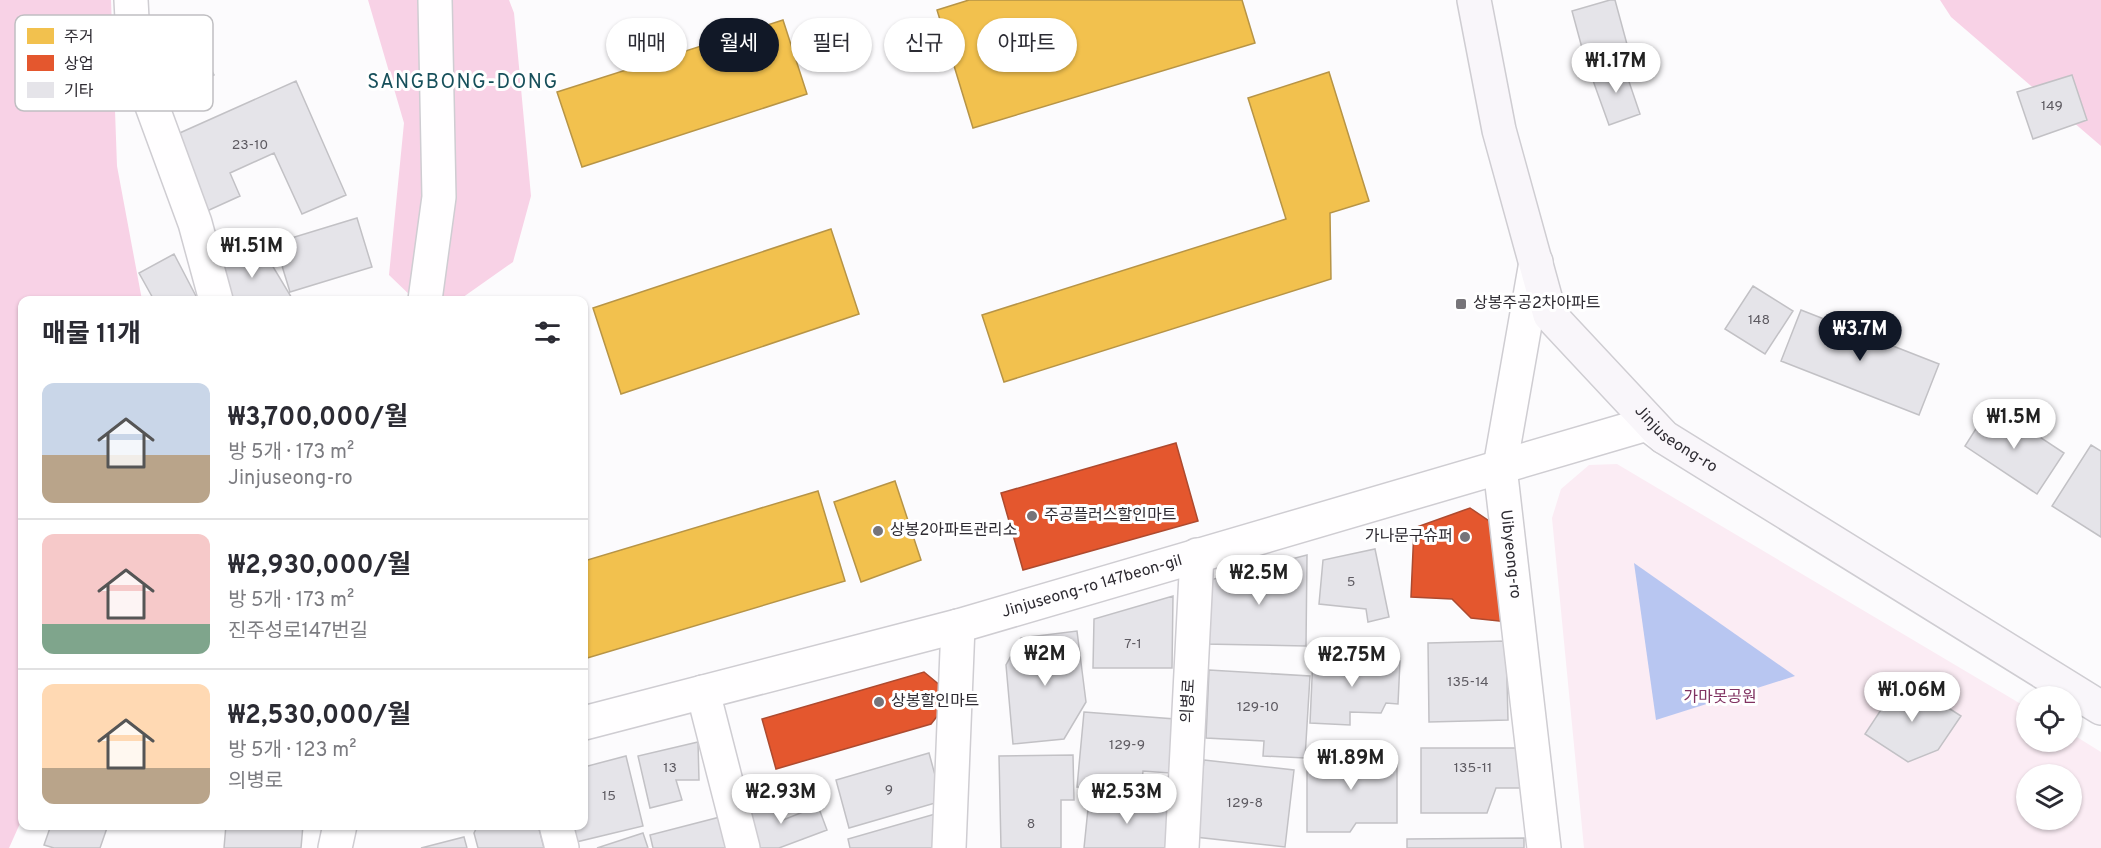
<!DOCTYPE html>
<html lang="ko">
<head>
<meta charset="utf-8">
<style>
	body { margin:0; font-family:Overpass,"Noto Sans KR",sans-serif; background:#f7f7f7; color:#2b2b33; height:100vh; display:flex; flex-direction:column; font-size:22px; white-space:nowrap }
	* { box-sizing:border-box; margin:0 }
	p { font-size:20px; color:#7c7c81 }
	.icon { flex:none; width:33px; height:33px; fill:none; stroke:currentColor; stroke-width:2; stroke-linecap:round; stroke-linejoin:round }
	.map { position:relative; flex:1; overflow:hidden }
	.sheet { position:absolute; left:18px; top:296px; width:570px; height:534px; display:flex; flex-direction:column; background:#fff; border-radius:12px; box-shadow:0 2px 4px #0004 }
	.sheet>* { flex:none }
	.guide { position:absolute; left:606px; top:18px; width:570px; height:54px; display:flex; gap:12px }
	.fabs { position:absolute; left:2016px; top:686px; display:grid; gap:12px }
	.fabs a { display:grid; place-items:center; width:66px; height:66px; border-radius:50%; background:#fff; box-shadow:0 2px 4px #0004; font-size:30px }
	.price { position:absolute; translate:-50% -51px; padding:0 14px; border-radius:21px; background:#fff; color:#222; font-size:20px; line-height:39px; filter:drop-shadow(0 2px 3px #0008) }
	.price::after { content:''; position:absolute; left:50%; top:36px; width:18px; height:14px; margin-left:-9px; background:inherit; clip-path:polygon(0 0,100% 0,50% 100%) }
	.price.current { background:#111827; color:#fff }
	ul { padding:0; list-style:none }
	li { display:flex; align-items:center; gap:18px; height:150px; padding:0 24px }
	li+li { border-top:2px solid #e1e1e2 }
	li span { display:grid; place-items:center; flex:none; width:168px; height:120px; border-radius:12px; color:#555 }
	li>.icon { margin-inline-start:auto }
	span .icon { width:72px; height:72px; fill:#fffc; stroke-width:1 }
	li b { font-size:26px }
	h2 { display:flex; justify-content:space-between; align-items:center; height:72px; padding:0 24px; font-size:26px }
	.chip { padding:0 21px; border-radius:27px; background:#fff; box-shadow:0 2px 4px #0004; font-size:21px; line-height:54px }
	.chip.current { background:#111827; color:#fff }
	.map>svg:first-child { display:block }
	.green { fill:#fbecf4; fill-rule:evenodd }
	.forest { fill:#f8d2e6 }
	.water { fill:#b8c6f1 }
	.homes { fill:#f2c14e; stroke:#b79446; stroke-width:1.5 }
	.shops { fill:#e4572e; stroke:#ad4a2f; stroke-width:1.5 }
	.building { fill:#e5e4e9; stroke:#c2c1c5; stroke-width:1.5 }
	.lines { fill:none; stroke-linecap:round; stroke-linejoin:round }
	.minor-casing { stroke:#cfcdd2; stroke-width:36 }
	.secondary-casing { stroke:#cfcdd2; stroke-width:36 }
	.minor { stroke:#fffeff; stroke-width:33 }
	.secondary { stroke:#f9f6fa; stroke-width:33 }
	.poi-dot { fill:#767479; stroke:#fff; stroke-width:2 }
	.labels { text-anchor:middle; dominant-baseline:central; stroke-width:6; stroke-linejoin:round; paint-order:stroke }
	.number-label { font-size:14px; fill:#5d5a61 }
	.poi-label { font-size:16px; fill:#2e2b32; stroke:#fff; text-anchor:start }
	.street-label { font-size:16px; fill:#2e2b32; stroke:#fff }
	.park-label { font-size:16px; fill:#813362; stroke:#fff }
	.quarter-label { font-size:20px; letter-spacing:1.5px; fill:#17505b; stroke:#fff }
	.key { fill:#fff; stroke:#c0bfc2; stroke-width:1.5 }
	.key-label { font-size:16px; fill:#2e2b32 }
</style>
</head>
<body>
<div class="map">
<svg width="2101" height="848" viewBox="0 0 2101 848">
	<rect width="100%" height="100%" fill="#fcfbfd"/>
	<path class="green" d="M 1617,464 L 2026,707 L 2026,741 L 2072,741 L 2072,734 L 2101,752 L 2101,848 L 1584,848 L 1552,518 L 1561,489 L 1589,465 ZM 2026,774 L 2072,774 L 2072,819 L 2026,819 Z"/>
	<path class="forest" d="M 0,0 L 111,0 L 117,166 L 142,300 L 22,300 L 22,819 L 9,848 L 0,848 Z
		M 368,0 L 509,0 L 514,13 L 531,196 L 513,262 L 459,300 L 415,300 L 389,275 L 404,123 Z
		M 1940,0 L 2101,0 L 2101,146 L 1951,17 Z"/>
	<path class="water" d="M 1634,563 L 1795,676 L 1656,720 Z"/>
	<path class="homes" d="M 969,0 L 1242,0 L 1255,43 L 973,128 L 937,10 Z
		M 783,20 L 807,94 L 582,167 L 557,92 Z
		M 1329,72 L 1369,201 L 1330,213 L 1331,279 L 1004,382 L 982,315 L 1286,219 L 1248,98 Z
		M 831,229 L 859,314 L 621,394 L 593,308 Z
		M 895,481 L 921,560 L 861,582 L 834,502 Z
		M 818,491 L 845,581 L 584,659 L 584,561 Z"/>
	<path class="shops" d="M 1176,443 L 1198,521 L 1023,570 L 1001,493 Z
		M 1470,508 L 1492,523 L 1508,622 L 1471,618 L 1452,599 L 1411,597 L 1414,528 Z
		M 924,672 L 953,696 L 931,724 L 776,769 L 762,719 Z"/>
	<path class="building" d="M 1610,0 L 1615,0 L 1628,48 L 1585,59 L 1572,11 Z
		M 198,43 L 214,75 L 173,96 L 157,64 Z
		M 1623,64 L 1640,114 L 1609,125 L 1591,75 Z
		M 2072,75 L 2087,120 L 2033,139 L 2017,92 Z
		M 296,81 L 346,195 L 302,214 L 274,153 L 230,173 L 240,196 L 207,211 L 173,136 Z
		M 357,218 L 372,267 L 290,292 L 275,243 Z
		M 260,245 L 293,300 L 231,300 L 214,272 Z
		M 174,254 L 198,300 L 154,300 L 139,273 Z
		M 1753,286 L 1793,311 L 1765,354 L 1725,329 Z
		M 1801,310 L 1939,364 L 1919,415 L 1781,361 Z
		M 1991,405 L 2064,453 L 2037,494 L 1965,446 Z
		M 2091,445 L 2101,451 L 2101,537 L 2052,506 Z
		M 1375,549 L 1389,617 L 1368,622 L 1366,609 L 1319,604 L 1323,560 Z
		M 1307,555 L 1306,646 L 1204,644 L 1206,581 Z
		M 1173,596 L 1172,668 L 1093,668 L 1094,619 Z
		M 1077,631 L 1086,702 L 1064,739 L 1013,744 L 1006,665 L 1021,638 Z
		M 1506,641 L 1508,720 L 1429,722 L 1428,643 Z
		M 1313,657 L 1400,661 L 1398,704 L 1386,703 L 1381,713 L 1350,712 L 1350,725 L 1310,723 Z
		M 1209,670 L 1310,676 L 1305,758 L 1263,756 L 1264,741 L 1206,738 Z
		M 1902,678 L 1961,716 L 1938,750 L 1908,762 L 1865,734 Z
		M 1084,712 L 1175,719 L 1170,773 L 1143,771 L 1142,781 L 1119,779 L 1119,789 L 1077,787 Z
		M 698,742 L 699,780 L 676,780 L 682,800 L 650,808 L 638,756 Z
		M 1421,748 L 1525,748 L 1524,788 L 1496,788 L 1487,813 L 1421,813 Z
		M 929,753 L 942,801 L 849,828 L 836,780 Z
		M 1073,755 L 1074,800 L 1061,800 L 1061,848 L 1001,848 L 999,756 Z
		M 1307,755 L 1397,755 L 1397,823 L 1356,823 L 1350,832 L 1307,832 Z
		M 626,756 L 643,826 L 572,843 L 567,825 L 584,825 L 584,767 Z
		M 1204,760 L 1294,770 L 1285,847 L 1195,837 Z
		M 774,796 L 783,820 L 818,806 L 827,830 L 779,848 L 758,848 L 743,808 Z
		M 1089,799 L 1172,807 L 1168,848 L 1084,848 Z
		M 942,812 L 939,848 L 850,848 L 848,839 Z
		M 720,817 L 728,848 L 653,848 L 650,835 Z
		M 51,825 L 108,825 L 100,848 L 54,848 L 44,845 Z
		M 226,825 L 303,825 L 301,848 L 224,848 Z
		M 478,825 L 538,825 L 544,848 L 478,848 L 474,833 Z
		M 643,833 L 648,848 L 597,848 Z
		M 464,837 L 467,848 L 421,848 Z
		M 1524,838 L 1524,848 L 1407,848 L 1407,839 Z"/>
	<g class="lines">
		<defs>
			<g id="minor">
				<path d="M 131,0 L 134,57 L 195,223 L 216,300"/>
				<path id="s1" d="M 1536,262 L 1500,467 L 1544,848"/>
				<path d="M 425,300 L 439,197 L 435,0"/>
				<path d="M 703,692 L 743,848"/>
				<path id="s2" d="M 584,723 L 958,626 L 1647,424 L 1664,437"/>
				<path d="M 556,825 L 562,848"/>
				<path d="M 335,848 L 340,825"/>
				<path d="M 949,848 L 958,626"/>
				<path d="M 1182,848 L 1197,555"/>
			</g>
			<g id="secondary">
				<path id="s3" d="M 1474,0 L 1499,130 L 1550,315 L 1664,437 L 2101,708"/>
			</g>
		</defs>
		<use href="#minor" class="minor-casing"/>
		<use href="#secondary" class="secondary-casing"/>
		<use href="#minor" class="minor"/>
		<use href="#secondary" class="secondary"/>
	</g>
	<g class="poi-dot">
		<rect x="1455" y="298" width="12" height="12" rx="3"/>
		<circle cx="1032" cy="516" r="6"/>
		<circle cx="878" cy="531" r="6"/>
		<circle cx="1465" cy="537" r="6"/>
		<circle cx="879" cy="702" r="6"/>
	</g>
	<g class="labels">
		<g class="number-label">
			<text x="2052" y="106">149</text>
			<text x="250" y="145">23-10</text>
			<text x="1759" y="320">148</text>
			<text x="1351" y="582">5</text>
			<text x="1133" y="644">7-1</text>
			<text x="1468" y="682">135-14</text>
			<text x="1258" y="707">129-10</text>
			<text x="1127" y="745">129-9</text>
			<text x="670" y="768">13</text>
			<text x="1473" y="768">135-11</text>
			<text x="889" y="790">9</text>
			<text x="609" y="796">15</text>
			<text x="1245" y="803">129-8</text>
			<text x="1031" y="824">8</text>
		</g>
		<g class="poi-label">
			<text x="1473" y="304">상봉주공2차아파트</text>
			<text x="1044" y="516">주공플러스할인마트</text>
			<text x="890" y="531">상봉2아파트관리소</text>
			<text x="1453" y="537" text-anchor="end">가나문구슈퍼</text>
			<text x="891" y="702">상봉할인마트</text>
		</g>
		<g class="street-label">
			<text stroke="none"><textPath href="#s3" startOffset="502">Jinjuseong-ro</textPath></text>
			<text stroke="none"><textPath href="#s1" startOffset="296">Uibyeong-ro</textPath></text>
			<text stroke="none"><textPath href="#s2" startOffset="526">Jinjuseong-ro 147beon-gil</textPath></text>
			<text transform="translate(1189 701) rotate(-87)">의병로</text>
		</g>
		<g class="park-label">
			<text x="1720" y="698">가마못공원</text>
		</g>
		<g class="quarter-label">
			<text x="463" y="83">SANGBONG-DONG</text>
		</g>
	</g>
	<rect x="15" y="15" width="198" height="96" rx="9" class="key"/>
	<rect x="27" y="28" width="27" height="16" fill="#f2c14e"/>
	<rect x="27" y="55" width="27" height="16" fill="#e4572e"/>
	<rect x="27" y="82" width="27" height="16" fill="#e5e4e9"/>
	<g class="key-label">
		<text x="64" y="42">주거</text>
		<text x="64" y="69">상업</text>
		<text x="64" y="96">기타</text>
	</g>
</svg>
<div class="fabs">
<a><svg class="icon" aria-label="locate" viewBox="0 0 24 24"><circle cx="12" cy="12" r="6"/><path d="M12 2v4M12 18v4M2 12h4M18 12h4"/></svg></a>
<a><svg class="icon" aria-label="layers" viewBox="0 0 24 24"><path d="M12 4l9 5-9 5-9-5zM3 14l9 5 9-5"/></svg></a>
</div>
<b class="price" style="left:1616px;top:94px">₩1.17M</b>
<b class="price" style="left:252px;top:279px">₩1.51M</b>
<b class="price current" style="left:1860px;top:362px">₩3.7M</b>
<b class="price" style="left:2014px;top:450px">₩1.5M</b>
<b class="price" style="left:1259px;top:606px">₩2.5M</b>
<b class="price" style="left:1045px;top:687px">₩2M</b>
<b class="price" style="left:1352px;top:688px">₩2.75M</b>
<b class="price" style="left:1912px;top:723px">₩1.06M</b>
<b class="price" style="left:1351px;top:791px">₩1.89M</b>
<b class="price" style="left:781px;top:825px">₩2.93M</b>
<b class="price" style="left:1127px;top:825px">₩2.53M</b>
<div class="guide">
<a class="chip">매매</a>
<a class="chip current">월세</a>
<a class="chip">필터</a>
<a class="chip">신규</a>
<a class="chip">아파트</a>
</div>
<section class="sheet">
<h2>매물 11개<svg class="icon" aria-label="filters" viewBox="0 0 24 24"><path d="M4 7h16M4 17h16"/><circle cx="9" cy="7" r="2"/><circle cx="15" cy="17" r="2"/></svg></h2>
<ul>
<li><span style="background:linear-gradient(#c9d6e8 60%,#b9a48a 0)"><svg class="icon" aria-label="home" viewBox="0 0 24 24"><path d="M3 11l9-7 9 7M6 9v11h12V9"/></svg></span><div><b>₩3,700,000/월</b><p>방 5개 · 173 m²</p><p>Jinjuseong-ro</p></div></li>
<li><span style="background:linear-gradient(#f6c9c9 75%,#7fa58c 0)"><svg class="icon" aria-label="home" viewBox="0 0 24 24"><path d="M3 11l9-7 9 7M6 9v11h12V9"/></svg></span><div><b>₩2,930,000/월</b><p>방 5개 · 173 m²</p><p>진주성로147번길</p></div></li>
<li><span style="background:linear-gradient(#ffd9b3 70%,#b9a48a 0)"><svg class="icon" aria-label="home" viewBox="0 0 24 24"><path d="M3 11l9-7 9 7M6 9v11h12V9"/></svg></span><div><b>₩2,530,000/월</b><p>방 5개 · 123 m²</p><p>의병로</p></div></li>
</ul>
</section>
</div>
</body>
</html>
